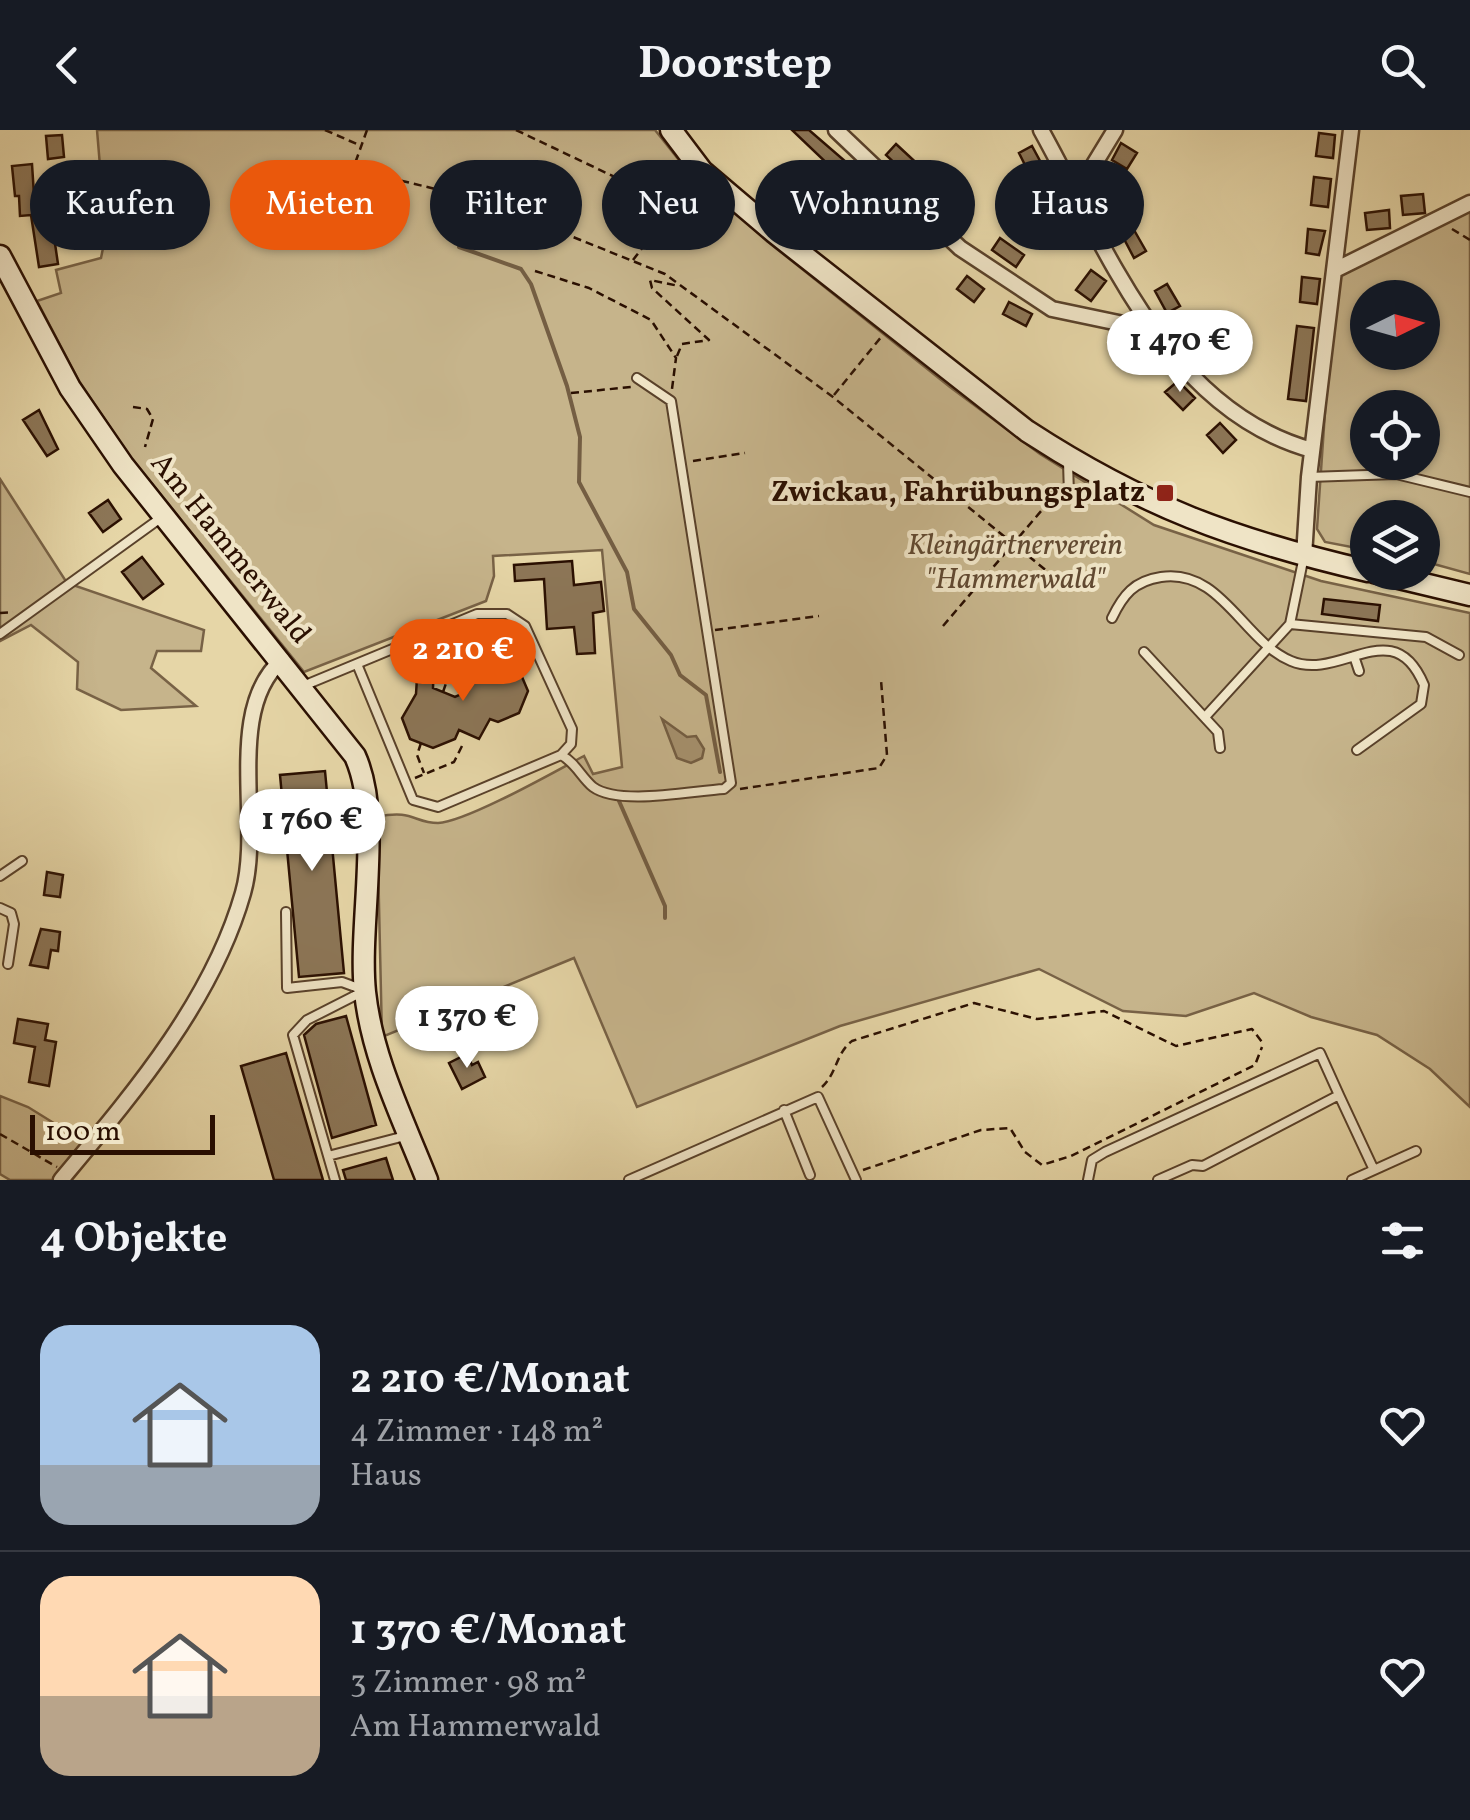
<!DOCTYPE html>
<html lang="de">
<head>
<meta charset="utf-8">
<style>
	body { margin:0; font-family:Vollkorn,serif; background:#242831; color:#f1f3f6; height:100vh; display:flex; flex-direction:column; font-size:38px; white-space:nowrap }
	* { box-sizing:border-box; margin:0 }
	p { font-size:32px; color:#9ea1a6 }
	.icon { flex:none; width:55px; height:55px; fill:none; stroke:currentColor; stroke-width:2; stroke-linecap:round; stroke-linejoin:round }
	.map { position:relative; height:1050px; overflow:hidden }
	.drawer { display:flex; flex-direction:column; background:#171b24; flex:1 }
	.drawer>* { flex:none }
	.banner { position:absolute; left:30px; top:30px; width:1410px; height:90px; display:flex; gap:20px }
	.needle { width:65px; rotate:85deg }
	.buttons { position:absolute; left:1350px; top:150px; display:grid; gap:20px }
	.buttons a { display:grid; place-items:center; width:90px; height:90px; border-radius:50%; background:#171b24; box-shadow:0 2px 8px #0004; font-size:50px }
	.scale { position:absolute; left:30px; bottom:25px; width:185px; box-sizing:border-box; padding-left:10px; border:5px solid #2a0f01; border-top:0; font-size:28px; line-height:35px; white-space:nowrap; color:#2a0f01; -webkit-text-stroke:8px #efe4c6; paint-order:stroke }
	.price { position:absolute; translate:-50% -85px; padding:0 22px; border-radius:35px; background:#fff; color:#222; font-size:32px; line-height:65px; filter:drop-shadow(0 2px 5px #0008) }
	.price::after { content:''; position:absolute; left:50%; top:60px; width:30px; height:22px; margin-left:-15px; background:inherit; clip-path:polygon(0 0,100% 0,50% 100%) }
	.price.current { background:#ea580c; color:#fff }
	ul { padding:0; list-style:none }
	li { display:flex; align-items:center; gap:30px; height:250px; padding:0 40px }
	li+li { border-top:2px solid #363941 }
	li span { display:grid; place-items:center; flex:none; width:280px; height:200px; border-radius:30px; color:#555 }
	li>.icon { margin-inline-start:auto }
	span .icon { width:120px; height:120px; fill:#fffc; stroke-width:1 }
	li b { font-size:42px }
	h2 { display:flex; justify-content:space-between; align-items:center; height:120px; padding:0 40px; font-size:42px }
	.pill { padding:0 35px; border-radius:45px; background:#171b24; box-shadow:0 2px 8px #0004; font-size:35px; line-height:90px }
	.pill.current { background:#ea580c; color:#fff }
	header { display:flex; justify-content:space-between; align-items:center; height:130px; padding:0 40px; background:#171b24; font-size:45px; font-weight:700 }
	.map>svg:first-child { display:block }
	.green { fill:#c6b48b; stroke:#786246; stroke-width:2.5; fill-rule:evenodd }
	.water { fill:#a6926f; stroke:#745e43; stroke-width:2.5 }
	.lines { fill:none; stroke-linecap:round; stroke-linejoin:round }
	.stream { stroke:#745e43; stroke-width:4 }
	.building { fill:#8c7657; stroke:#2a0f01; stroke-width:2.5 }
	.lane-casing { stroke:#59412a; stroke-width:12 }
	.street-casing { stroke:#59412a; stroke-width:19 }
	.secondary-casing { stroke:#2a0f01; stroke-width:25 }
	.path { stroke:#2a0f01; stroke-width:2.5; stroke-dasharray:8 5; stroke-linecap:butt }
	.lane { stroke:#efe4c6; stroke-width:8 }
	.street { stroke:#efe4c6; stroke-width:14 }
	.secondary { stroke:#efe4c6; stroke-width:20 }
	.poi-dot { fill:#8f2418; stroke:#efe4c6; stroke-width:4 }
	.labels { text-anchor:middle; dominant-baseline:central; stroke-width:8; stroke-linejoin:round; paint-order:stroke }
	.poi-label { font-size:30px; font-weight:bold; fill:#2a0f01; stroke:#efe4c6; text-anchor:end }
	.park-label { font-size:30px; font-style:italic; fill:#614931; stroke:#efe4c6 }
	.street-label { font-size:30px; fill:#2a0f01; stroke:#efe4c6 }
</style>
</head>
<body>
<header><svg class="icon" aria-label="back" viewBox="0 0 24 24"><path d="M15 5l-7 7 7 7"/></svg>Doorstep<svg class="icon" aria-label="search" viewBox="0 0 24 24"><circle cx="10" cy="10" r="6"/><path d="M15 15l6 6"/></svg></header>
<div class="map">
<svg width="1470" height="1050" viewBox="0 0 1470 1050">
	<rect width="100%" height="100%" fill="#e6d6a7"/>
	<filter id="stains"><feTurbulence type="fractalNoise" baseFrequency=".002" numOctaves="4"/><feColorMatrix values="0 0 0 0 .2 0 0 0 0 .09 0 0 0 0 .02 0 0 0 .5 -.17"/></filter>
	<radialGradient id="worn" r=".72"><stop offset=".6" stop-color="#630" stop-opacity="0"/><stop offset="1" stop-color="#630" stop-opacity=".3"/></radialGradient>
	<path class="green" d="M 97,0 L 655,0 L 682,34 L 767,111 L 950,257 L 1040,324 L 1154,395 L 1321,451 L 1470,483 L 1470,977 L 1430,939 L 1377,905 L 1311,887 L 1254,863 L 1186,886 L 1123,881 L 1039,839 L 840,896 L 637,977 L 574,828 L 382,907 L 377,687 C 413,679 414,693 438,693 C 466,692 556,641 584,626 L 593,644 L 622,637 L 602,420 L 493,426 L 494,446 L 486,471 L 304,542 L 128,324 L 79,251 L 37,171 L 61,163 L 56,140 L 101,128 L 110,84 L 104,84 Z
		M 1470,79 L 1470,444 L 1423,431 L 1422,388 L 1368,388 L 1367,420 L 1325,412 L 1317,399 L 1328,238 L 1341,143 ZM 1368,168 L 1422,168 L 1422,222 L 1368,222 ZM 1368,278 L 1422,278 L 1422,332 L 1368,332 Z
		M 0,349 L 67,453 L 204,500 L 201,521 L 157,521 L 151,538 L 196,576 L 121,580 L 77,559 L 78,532 L 31,495 L 0,511 Z
		M 0,966 L 28,977 L 86,1013 L 55,1050 L 10,1050 L 0,1044 Z"/>
	<path class="water" d="M 662,589 L 687,607 L 696,606 L 704,619 L 702,628 L 691,633 L 677,628 Z"/>
	<g class="lines">
		<path class="stream" d="M 459,117 L 521,139 L 531,154 L 567,256 L 580,307 L 579,352 L 627,442 L 634,479 L 671,525 L 680,545 L 706,565 L 720,642
			M 619,671 L 665,776 L 665,788"/>
	</g>
	<path class="building" d="M 792,0 L 809,0 L 868,51 L 857,62 Z
		M 1319,3 L 1335,5 L 1333,28 L 1316,26 Z
		M 62,5 L 64,27 L 48,29 L 46,6 Z
		M 1121,13 L 1137,23 L 1127,39 L 1112,30 Z
		M 896,14 L 938,53 L 927,64 L 886,25 Z
		M 1032,16 L 1046,42 L 1032,49 L 1019,23 Z
		M 32,34 L 34,65 L 42,64 L 45,101 L 53,100 L 58,134 L 39,137 L 31,85 L 20,86 L 19,66 L 15,66 L 12,36 Z
		M 1314,47 L 1331,49 L 1328,77 L 1311,75 Z
		M 1111,53 L 1125,79 L 1110,87 L 1096,61 Z
		M 1423,64 L 1425,83 L 1403,85 L 1401,66 Z
		M 882,65 L 919,100 L 907,112 L 868,79 Z
		M 1389,80 L 1390,98 L 1367,100 L 1365,83 Z
		M 1308,99 L 1325,101 L 1319,125 L 1306,123 Z
		M 1134,100 L 1146,121 L 1134,128 L 1123,107 Z
		M 1000,108 L 1024,125 L 1016,137 L 992,120 Z
		M 1091,140 L 1106,151 L 1091,171 L 1076,160 Z
		M 967,146 L 984,159 L 974,172 L 957,159 Z
		M 1302,147 L 1320,149 L 1317,174 L 1300,172 Z
		M 1167,154 L 1180,176 L 1167,183 L 1155,161 Z
		M 1009,172 L 1032,184 L 1026,196 L 1003,184 Z
		M 1297,196 L 1314,198 L 1306,271 L 1288,269 Z
		M 1133,209 L 1155,232 L 1146,241 L 1123,218 Z
		M 1178,251 L 1195,268 L 1183,280 L 1165,262 Z
		M 39,280 L 58,319 L 47,326 L 23,290 Z
		M 1220,293 L 1236,310 L 1223,323 L 1207,305 Z
		M 108,370 L 121,389 L 103,402 L 89,383 Z
		M 142,427 L 163,454 L 143,469 L 122,442 Z
		M 572,431 L 574,455 L 601,452 L 604,481 L 593,483 L 595,523 L 577,524 L 574,497 L 547,499 L 544,449 L 515,451 L 514,435 Z
		M 1324,469 L 1380,475 L 1378,491 L 1322,484 Z
		M 497,531 L 519,540 L 528,561 L 519,583 L 498,592 L 490,589 L 479,609 L 459,600 L 455,609 L 433,618 L 410,609 L 402,588 L 416,564 L 418,532 L 434,533 L 433,558 L 455,567 L 468,561 L 477,539 Z
		M 325,641 L 344,843 L 299,847 L 280,645 Z
		M 47,742 L 63,745 L 60,767 L 44,765 Z
		M 41,799 L 60,802 L 58,821 L 51,820 L 48,838 L 30,835 Z
		M 346,886 L 376,995 L 332,1008 L 304,905 L 316,894 Z
		M 18,889 L 48,894 L 45,910 L 56,912 L 49,956 L 29,952 L 35,917 L 14,913 Z
		M 286,923 L 323,1050 L 274,1050 L 241,936 Z
		M 467,924 L 472,935 L 478,932 L 485,947 L 462,959 L 449,933 Z
		M 386,1028 L 393,1050 L 346,1050 L 343,1040 Z"/>
	<g class="lines">
		<defs>
			<path id="lane" d="M 1068,332 L 1069,365
				M 1309,347 L 1396,344 L 1470,362
				M 1112,488 C 1123,465 1134,451 1161,447 C 1221,438 1243,511 1291,531 C 1341,552 1393,481 1424,555 L 1421,574 L 1357,620
				M 1290,494 L 1426,507 L 1459,525
				M 0,504 L 162,387
				M 1144,522 L 1218,602 L 1220,618
				M 1354,526 L 1359,541
				M 303,556 L 477,484 L 507,484 L 525,496 L 572,599 L 571,614 L 561,625 L 438,677 L 413,670 L 357,534
				M 1205,587 L 1290,494 L 1304,426
				M 561,625 C 576,633 581,647 593,657 C 619,676 691,661 724,659 L 731,653 L 671,271 L 637,248
				M 0,746 L 22,731
				M 0,778 L 11,783 L 14,794 L 8,834
				M 286,782 L 287,858 L 342,852 L 361,859
				M 1339,965 L 1374,1040
				M 784,980 L 810,1045
				M 328,1026 L 405,1006
				M 335,1050 L 293,905 L 307,890 L 364,861
				M 629,1050 L 818,967 L 856,1050
				M 1088,1050 L 1092,1030 L 1105,1022 L 1320,923 L 1339,965 L 1203,1036 L 1192,1035 L 1158,1050
				M 1352,1050 L 1416,1021"/>
			<path id="street" d="M 836,0 L 960,118 L 1052,179 L 1152,200
				M 1041,0 C 1108,121 1167,280 1312,320
				M 1076,64 L 1115,0
				M 1335,140 L 1470,73
				M 1304,426 L 1309,347 L 1351,0
				M 61,1050 C 132,965 212,872 243,763 C 263,694 224,580 282,530"/>
			<path id="secondary" d="M 671,0 L 702,41 L 775,103 L 1027,301 C 1142,376 1234,410 1368,441
				M 0,126 L 70,258 L 123,335 L 355,626 C 383,688 358,793 365,862 C 372,928 403,989 427,1050
				M 1374,442 L 1470,465"/>
		</defs>
		<use href="#lane" class="lane-casing"/>
		<use href="#street" class="street-casing"/>
		<use href="#secondary" class="secondary-casing"/>
		<path class="path" d="M 325,0 L 359,15
			M 367,0 L 353,39 L 481,70 L 665,144 L 833,267 L 1064,455
			M 516,0 L 680,78 L 688,75
			M 1452,99 L 1470,110
			M 633,130 L 691,54
			M 535,141 L 589,158 L 651,190 L 676,228 L 672,259
			M 677,226 L 682,214 L 709,210 L 652,158 L 650,150 L 679,156
			M 571,263 L 631,257
			M 834,265 L 882,206
			M 133,277 L 147,279 L 153,289 L 145,317
			M 693,331 L 745,323
			M 0,483 L 13,482
			M 943,496 L 1059,360
			M 715,500 L 819,486
			M 434,544 L 450,541 L 473,551
			M 443,562 L 450,542
			M 421,613 L 417,625 L 424,643
			M 415,648 L 454,632 L 464,612
			M 740,659 L 879,638 L 887,625 L 881,550
			M 822,957 C 837,943 836,923 852,911 L 974,873 L 1037,889 L 1104,881 L 1176,916 L 1252,899 L 1262,912
			M 0,1004 L 57,1037
			M 863,1040 L 981,1000 L 1010,998 L 1025,1022 L 1042,1035 L 1071,1026 L 1255,935 L 1262,917"/>
		<use href="#lane" class="lane"/>
		<use href="#street" class="street"/>
		<use href="#secondary" class="secondary"/>
	</g>
	<rect class="poi-dot" x="1155" y="353" width="20" height="20" rx="5"/>
	<g class="labels">
		<g class="poi-label">
			<text x="1145" y="363">Zwickau, Fahrübungsplatz</text>
		</g>
		<g class="park-label">
			<text x="1015" y="416">Kleingärtnerverein<tspan x="1015" dy="34">"Hammerwald"</tspan></text>
		</g>
		<g class="street-label">
			<text transform="translate(230 419) rotate(51)">Am Hammerwald</text>
		</g>
	</g>
	<rect width="100%" height="100%" filter="url(#stains)"/>
	<rect width="100%" height="100%" fill="url(#worn)"/>
</svg>
<div class="buttons">
<a><svg class="needle" viewBox="-14 -14 28 28"><path d="M0-13l5 13h-10z" fill="#e53935"/><path d="M0 13l5-13h-10z" fill="#9ea1a6"/></svg></a>
<a><svg class="icon" aria-label="locate" viewBox="0 0 24 24"><circle cx="12" cy="12" r="6"/><path d="M12 2v4M12 18v4M2 12h4M18 12h4"/></svg></a>
<a><svg class="icon" aria-label="layers" viewBox="0 0 24 24"><path d="M12 4l9 5-9 5-9-5zM3 14l9 5 9-5"/></svg></a>
</div>
<div class="scale">100 m</div>
<b class="price" style="left:1180px;top:265px">1 470 €</b>
<b class="price current" style="left:463px;top:574px">2 210 €</b>
<b class="price" style="left:312px;top:744px">1 760 €</b>
<b class="price" style="left:467px;top:941px">1 370 €</b>
<div class="banner">
<a class="pill">Kaufen</a>
<a class="pill current">Mieten</a>
<a class="pill">Filter</a>
<a class="pill">Neu</a>
<a class="pill">Wohnung</a>
<a class="pill">Haus</a>
</div>
</div>
<section class="drawer">
<h2>4 Objekte<svg class="icon" aria-label="filters" viewBox="0 0 24 24"><path d="M4 7h16M4 17h16"/><circle cx="9" cy="7" r="2"/><circle cx="15" cy="17" r="2"/></svg></h2>
<ul>
<li><span style="background:linear-gradient(#a9c7e8 70%,#9aa5b1 0)"><svg class="icon" aria-label="home" viewBox="0 0 24 24"><path d="M3 11l9-7 9 7M6 9v11h12V9"/></svg></span><div><b>2 210 €/Monat</b><p>4 Zimmer · 148 m²</p><p>Haus</p></div><svg class="icon" aria-label="heart" viewBox="0 0 24 24"><path d="M12 20l-8-8c-3-5 5-10 8-4 3-6 11-1 8 4z"/></svg></li>
<li><span style="background:linear-gradient(#ffd9b3 60%,#b9a48a 0)"><svg class="icon" aria-label="home" viewBox="0 0 24 24"><path d="M3 11l9-7 9 7M6 9v11h12V9"/></svg></span><div><b>1 370 €/Monat</b><p>3 Zimmer · 98 m²</p><p>Am Hammerwald</p></div><svg class="icon" aria-label="heart" viewBox="0 0 24 24"><path d="M12 20l-8-8c-3-5 5-10 8-4 3-6 11-1 8 4z"/></svg></li>
</ul>
</section>
</body>
</html>
